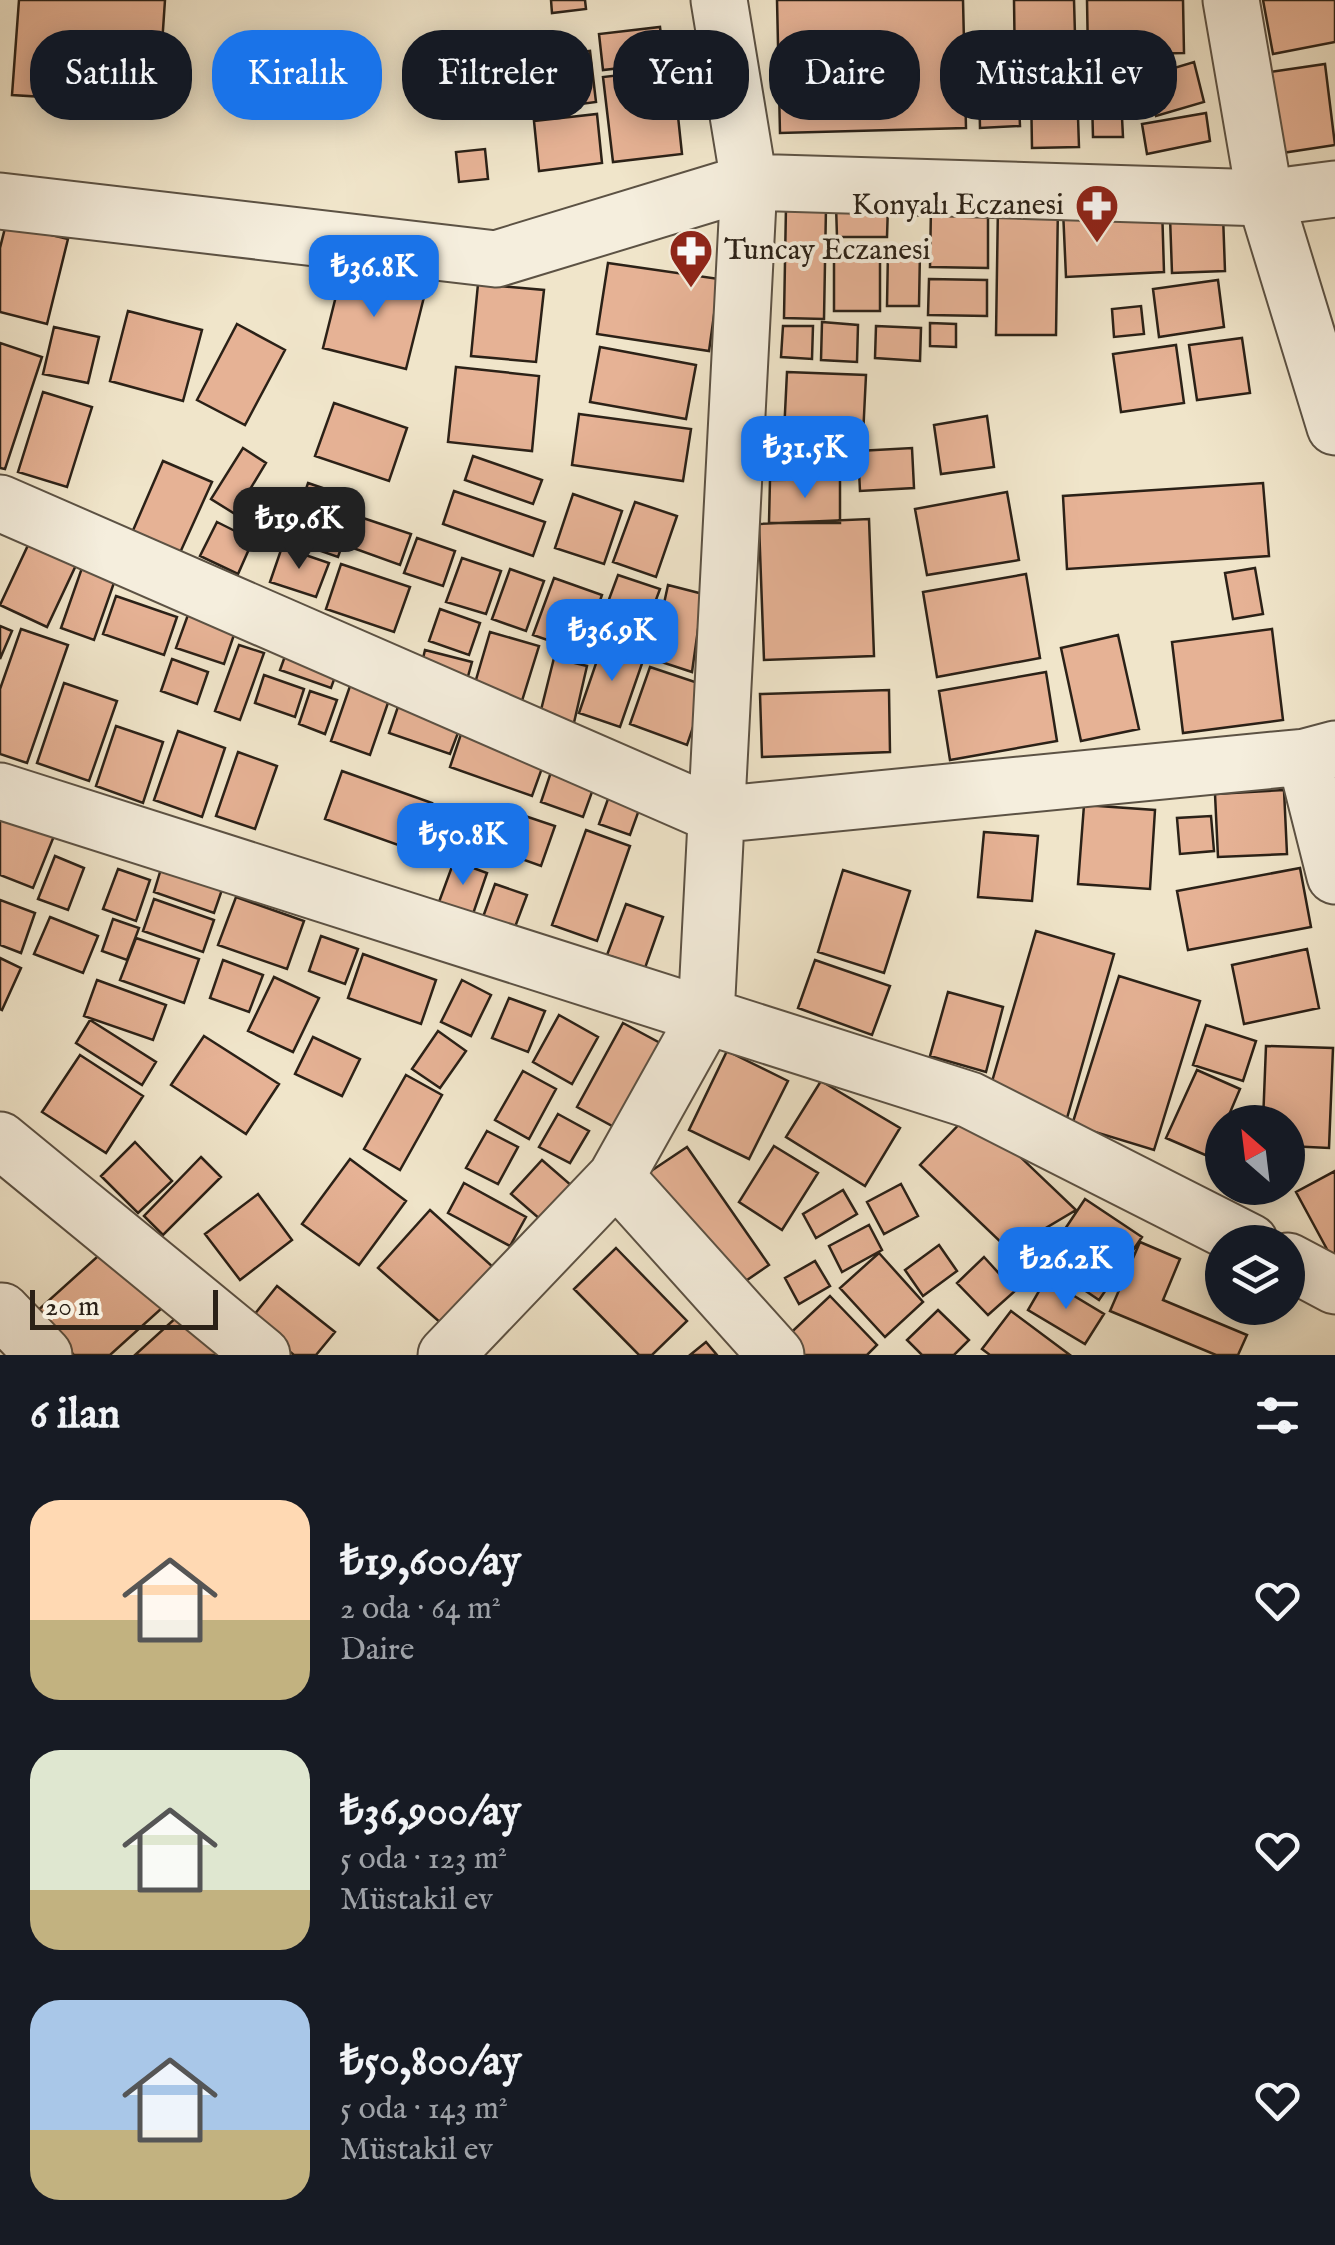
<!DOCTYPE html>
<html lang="tr">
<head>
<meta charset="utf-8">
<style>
	body { margin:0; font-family:"IM FELL English",serif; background:#20242c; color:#f1f3f6; height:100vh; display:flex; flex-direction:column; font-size:38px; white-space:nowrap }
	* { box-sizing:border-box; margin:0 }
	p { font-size:32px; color:#9ea1a6 }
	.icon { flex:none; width:55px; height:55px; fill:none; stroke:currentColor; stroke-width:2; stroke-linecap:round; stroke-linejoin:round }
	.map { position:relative; height:1355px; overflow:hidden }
	.sheet { display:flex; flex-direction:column; background:#171b24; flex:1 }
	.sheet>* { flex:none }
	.hud { position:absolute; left:30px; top:30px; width:1275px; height:90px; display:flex; gap:20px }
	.needle { width:65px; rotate:332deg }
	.controls { position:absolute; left:1205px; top:1105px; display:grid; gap:20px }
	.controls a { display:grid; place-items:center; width:100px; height:100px; border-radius:50%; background:#171b24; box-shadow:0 5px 25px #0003; font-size:50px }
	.scale { position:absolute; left:30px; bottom:25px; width:188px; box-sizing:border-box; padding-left:10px; border:5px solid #2b2117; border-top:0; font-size:28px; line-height:35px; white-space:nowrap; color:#2b2117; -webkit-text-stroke:8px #f5eedd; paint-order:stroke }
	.price { position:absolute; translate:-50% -85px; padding:0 22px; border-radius:20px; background:#1a73e8; color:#fff; font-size:32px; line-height:65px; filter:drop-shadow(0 2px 5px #0008) }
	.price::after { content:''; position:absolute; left:50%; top:60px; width:30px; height:22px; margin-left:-15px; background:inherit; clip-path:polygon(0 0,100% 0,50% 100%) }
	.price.on { background:#222; color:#fff }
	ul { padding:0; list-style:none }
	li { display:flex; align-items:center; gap:30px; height:250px; padding:0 30px }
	li span { display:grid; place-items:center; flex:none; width:280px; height:200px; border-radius:30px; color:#555 }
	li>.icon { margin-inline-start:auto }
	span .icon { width:120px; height:120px; fill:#fffc; stroke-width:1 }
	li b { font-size:42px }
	h2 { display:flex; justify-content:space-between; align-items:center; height:120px; padding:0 30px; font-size:42px }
	.chip { padding:0 35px; border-radius:40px; background:#171b24; box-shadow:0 5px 25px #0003; font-size:35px; line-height:90px }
	.chip.on { background:#1a73e8; color:#fff }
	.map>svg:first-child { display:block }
	.building { fill:#e6b295; stroke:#2b2117; stroke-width:2.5 }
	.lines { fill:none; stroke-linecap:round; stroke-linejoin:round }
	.minor-casing { stroke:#5c5244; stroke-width:59 }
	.tertiary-casing { stroke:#5c5244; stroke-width:59 }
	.minor { stroke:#f5eedd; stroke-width:55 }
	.tertiary { stroke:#f5eedd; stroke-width:55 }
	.labels { text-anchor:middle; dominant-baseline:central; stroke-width:8; stroke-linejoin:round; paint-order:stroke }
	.poi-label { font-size:30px; fill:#2b2117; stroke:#f5eedd; text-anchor:end }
</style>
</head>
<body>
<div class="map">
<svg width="1335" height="1355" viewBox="0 0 1335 1355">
	<rect width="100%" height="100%" fill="#f0e5ca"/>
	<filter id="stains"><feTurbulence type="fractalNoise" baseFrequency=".002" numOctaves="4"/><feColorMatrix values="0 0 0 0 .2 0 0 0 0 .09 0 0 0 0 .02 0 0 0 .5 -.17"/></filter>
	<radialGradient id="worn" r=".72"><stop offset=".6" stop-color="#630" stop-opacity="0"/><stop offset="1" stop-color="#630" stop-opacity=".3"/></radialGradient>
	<path class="building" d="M 19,0 L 165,0 L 158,104 L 12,95 Z
		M 551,0 L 585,0 L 586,9 L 552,13 Z
		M 777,0 L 963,0 L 966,128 L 780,133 Z
		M 1014,0 L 1074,0 L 1076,70 L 1015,72 Z
		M 1087,0 L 1183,0 L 1184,53 L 1088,55 Z
		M 1263,0 L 1335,0 L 1335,42 L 1273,54 Z
		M 660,27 L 664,63 L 603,70 L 599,34 Z
		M 590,51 L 596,102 L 543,109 L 537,57 Z
		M 1194,62 L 1204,102 L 1156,116 L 1144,77 Z
		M 1325,64 L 1335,145 L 1282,153 L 1270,72 Z
		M 673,69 L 682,154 L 613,162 L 603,77 Z
		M 1018,81 L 1020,126 L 980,128 L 979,83 Z
		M 1077,87 L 1079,147 L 1032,148 L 1031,88 Z
		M 1121,98 L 1123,137 L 1093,137 L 1092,100 Z
		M 1206,113 L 1210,141 L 1147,154 L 1142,124 Z
		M 597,114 L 602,163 L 539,171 L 534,121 Z
		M 485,149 L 488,179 L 459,182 L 456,152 Z
		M 998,204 L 1058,204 L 1056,335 L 996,335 Z
		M 836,205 L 888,205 L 887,237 L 837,237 Z
		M 786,206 L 826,207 L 824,319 L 784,318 Z
		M 1162,206 L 1164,272 L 1066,277 L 1063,210 Z
		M 931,207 L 988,207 L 988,268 L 930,267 Z
		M 1223,215 L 1225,271 L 1172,273 L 1170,217 Z
		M 6,224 L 68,239 L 47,324 L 0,312 L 0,248 Z
		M 888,250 L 920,251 L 919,306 L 887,306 Z
		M 834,258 L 880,259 L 880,311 L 834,311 Z
		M 608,263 L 719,279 L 709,351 L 597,334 Z
		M 342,272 L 425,293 L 406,369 L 323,348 Z
		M 929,279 L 987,280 L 987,316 L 928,315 Z
		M 1218,280 L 1224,327 L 1159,337 L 1153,289 Z
		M 478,284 L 544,290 L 536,362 L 471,356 Z
		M 1141,306 L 1144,334 L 1114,337 L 1112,309 Z
		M 128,311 L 202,330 L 183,401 L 110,381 Z
		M 822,322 L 858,325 L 857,362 L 821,360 Z
		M 930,323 L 956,324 L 956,347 L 930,346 Z
		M 237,324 L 285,350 L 245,425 L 197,400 Z
		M 783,326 L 813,326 L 812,359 L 781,357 Z
		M 876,326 L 921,328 L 920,361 L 875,358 Z
		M 54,327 L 99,337 L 88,383 L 43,374 Z
		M 1242,338 L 1250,393 L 1197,400 L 1189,345 Z
		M 0,343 L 42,357 L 5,469 L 0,468 Z
		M 1176,345 L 1184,403 L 1121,412 L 1113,354 Z
		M 600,347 L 696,365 L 686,419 L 590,402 Z
		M 456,367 L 539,376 L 532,451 L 448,442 Z
		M 787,372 L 866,375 L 863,436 L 784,433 Z
		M 43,392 L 92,407 L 67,487 L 18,472 Z
		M 334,403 L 407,428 L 389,481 L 315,456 Z
		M 579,414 L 691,429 L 683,481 L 572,465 Z
		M 987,416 L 994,467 L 941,474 L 934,425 Z
		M 811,439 L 815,471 L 778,475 L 774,443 Z
		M 243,448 L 266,463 L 235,514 L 211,499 Z
		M 912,448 L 914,488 L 860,491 L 858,451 Z
		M 473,456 L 542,480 L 533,504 L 465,480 Z
		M 163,461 L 212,482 L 179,555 L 131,535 Z
		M 840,479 L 840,523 L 769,523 L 770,480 Z
		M 308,483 L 358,500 L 338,557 L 289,540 Z
		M 1263,483 L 1269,556 L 1067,569 L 1063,496 Z
		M 454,491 L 545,522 L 533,556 L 443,524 Z
		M 1007,492 L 1019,560 L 927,575 L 915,509 Z
		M 573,494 L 622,511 L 604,564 L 555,548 Z
		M 635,502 L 677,516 L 656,577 L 613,562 Z
		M 363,518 L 411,534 L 400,565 L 353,548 Z
		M 869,519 L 874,656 L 764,660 L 759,524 Z
		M 217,522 L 253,540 L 238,574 L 200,556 Z
		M 417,538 L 455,551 L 443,586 L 404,573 Z
		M 30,541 L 77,563 L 47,627 L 0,605 Z
		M 282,547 L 329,563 L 316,597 L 270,582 Z
		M 462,558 L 501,571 L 486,614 L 446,602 Z
		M 341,564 L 410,587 L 394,632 L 326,609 Z
		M 83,565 L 116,577 L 94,640 L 61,628 Z
		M 1255,568 L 1263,614 L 1233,619 L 1225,573 Z
		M 510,569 L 544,581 L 526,631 L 492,619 Z
		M 1026,574 L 1040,658 L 937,677 L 923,592 Z
		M 618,575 L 660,589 L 640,643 L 598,629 Z
		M 554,578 L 602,595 L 582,652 L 533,635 Z
		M 668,585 L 703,594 L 692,672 L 652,659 Z
		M 116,596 L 177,617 L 164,655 L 103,634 Z
		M 440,609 L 480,623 L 469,655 L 429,641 Z
		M 189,612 L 236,629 L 224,664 L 176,648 Z
		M 0,626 L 12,631 L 0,659 Z
		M 21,629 L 68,645 L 27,763 L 0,754 L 0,689 Z
		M 1272,629 L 1283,720 L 1183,733 L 1172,642 Z
		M 490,632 L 539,646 L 521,704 L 473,690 Z
		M 1118,635 L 1139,729 L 1081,741 L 1061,648 Z
		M 604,640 L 645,655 L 620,727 L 579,713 Z
		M 239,645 L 264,653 L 240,720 L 215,711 Z
		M 289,645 L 340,663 L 331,688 L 280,670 Z
		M 425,650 L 472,662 L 465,687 L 419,675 Z
		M 554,658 L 587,666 L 573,727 L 539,718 Z
		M 172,659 L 208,672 L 197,704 L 161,691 Z
		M 650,667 L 707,686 L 687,745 L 630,724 Z
		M 1046,672 L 1057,741 L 950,760 L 939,691 Z
		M 264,675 L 304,689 L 295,717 L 255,703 Z
		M 64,683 L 117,701 L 89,781 L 37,763 Z
		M 350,686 L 389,700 L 370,755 L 331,741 Z
		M 889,690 L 890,752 L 762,757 L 760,694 Z
		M 310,691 L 337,700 L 325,734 L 299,724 Z
		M 402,695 L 464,717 L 450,754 L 389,733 Z
		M 116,726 L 163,742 L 143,803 L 96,786 Z
		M 463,728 L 546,757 L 532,796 L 450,767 Z
		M 178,731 L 225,748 L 202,817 L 154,800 Z
		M 238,752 L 277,766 L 255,829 L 216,816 Z
		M 554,763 L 597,778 L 583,817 L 541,802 Z
		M 342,771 L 432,803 L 415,851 L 325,819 Z
		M 613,785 L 644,796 L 630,835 L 599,824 Z
		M 1284,790 L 1287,854 L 1218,857 L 1215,794 Z
		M 1084,805 L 1155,810 L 1150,889 L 1078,884 Z
		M 516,813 L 555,826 L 541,866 L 502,852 Z
		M 0,815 L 54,836 L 33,888 L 0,875 Z
		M 446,815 L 497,832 L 488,857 L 437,840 Z
		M 1211,816 L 1214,851 L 1180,854 L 1177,818 Z
		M 586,830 L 630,846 L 597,941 L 552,925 Z
		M 984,832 L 1038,836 L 1032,901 L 978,897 Z
		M 55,856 L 84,868 L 68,910 L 38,899 Z
		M 164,859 L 225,881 L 214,913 L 154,892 Z
		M 454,861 L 487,873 L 473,914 L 439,902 Z
		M 1300,868 L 1311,927 L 1188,950 L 1177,891 Z
		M 118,869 L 150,880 L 136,921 L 103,909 Z
		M 843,870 L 910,891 L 884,973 L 818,952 Z
		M 495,884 L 527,895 L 515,927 L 483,917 Z
		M 236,897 L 304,921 L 287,969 L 218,945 Z
		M 154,899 L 214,920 L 203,952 L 143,931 Z
		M 0,900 L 35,913 L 21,953 L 0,945 Z
		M 626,904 L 663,917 L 645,968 L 607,955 Z
		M 50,917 L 98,936 L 83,973 L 34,954 Z
		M 113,919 L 139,928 L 127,960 L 102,951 Z
		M 1036,931 L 1114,954 L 1067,1118 L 991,1085 Z
		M 321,936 L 358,949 L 345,984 L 309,971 Z
		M 136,938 L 199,959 L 184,1003 L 120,980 Z
		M 1307,949 L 1319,1008 L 1244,1024 L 1232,965 Z
		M 363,954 L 436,980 L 421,1024 L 348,998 Z
		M 0,958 L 21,968 L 2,1010 L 0,1009 Z
		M 223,960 L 263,975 L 249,1012 L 210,998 Z
		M 815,960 L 890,986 L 872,1035 L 798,1008 Z
		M 1119,976 L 1200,1001 L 1154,1150 L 1072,1125 Z
		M 274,977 L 319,998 L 293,1052 L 248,1031 Z
		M 97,980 L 166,1005 L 153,1040 L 84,1016 Z
		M 462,980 L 491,995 L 471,1036 L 441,1022 Z
		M 948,992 L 1003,1007 L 986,1072 L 930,1056 Z
		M 509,998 L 545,1011 L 528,1052 L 492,1038 Z
		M 559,1015 L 598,1037 L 572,1084 L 533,1062 Z
		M 90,1020 L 156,1062 L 142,1085 L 76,1043 Z
		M 623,1023 L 662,1044 L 616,1128 L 577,1107 Z
		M 1206,1025 L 1256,1041 L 1243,1081 L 1193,1065 Z
		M 438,1031 L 466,1051 L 440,1088 L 412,1069 Z
		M 204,1036 L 279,1084 L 246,1134 L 171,1085 Z
		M 313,1037 L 360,1059 L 342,1096 L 295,1074 Z
		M 1266,1046 L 1333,1048 L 1329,1148 L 1288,1146 L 1288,1122 L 1263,1122 Z
		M 727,1051 L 788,1081 L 749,1159 L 689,1130 Z
		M 80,1055 L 143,1096 L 106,1153 L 42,1112 Z
		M 1197,1070 L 1240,1089 L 1226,1122 L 1222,1122 L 1210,1157 L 1166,1138 Z
		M 523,1071 L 556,1089 L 529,1139 L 495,1120 Z
		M 406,1075 L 442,1095 L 400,1170 L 364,1149 Z
		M 821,1081 L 900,1128 L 865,1186 L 786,1137 Z
		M 972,1111 L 1076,1210 L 1009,1250 L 920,1165 Z
		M 558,1114 L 589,1131 L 570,1163 L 539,1147 Z
		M 487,1131 L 518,1147 L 498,1184 L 466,1168 Z
		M 135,1142 L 172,1181 L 138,1213 L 101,1176 Z
		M 774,1146 L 818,1173 L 782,1230 L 739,1202 Z
		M 687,1147 L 769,1265 L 731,1291 L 648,1173 Z
		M 201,1157 L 221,1177 L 163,1235 L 144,1216 Z
		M 350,1159 L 406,1201 L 359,1265 L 302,1224 Z
		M 542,1160 L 572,1186 L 541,1220 L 511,1194 Z
		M 1335,1171 L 1335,1264 L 1296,1192 Z
		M 464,1183 L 526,1217 L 510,1246 L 448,1213 Z
		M 901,1184 L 918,1216 L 884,1234 L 867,1202 Z
		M 843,1190 L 857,1214 L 816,1238 L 803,1214 Z
		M 258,1194 L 292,1240 L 240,1280 L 205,1234 Z
		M 1085,1199 L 1142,1237 L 1099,1300 L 1043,1262 Z
		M 430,1210 L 493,1267 L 442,1324 L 378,1268 Z
		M 869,1225 L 882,1250 L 842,1272 L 829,1246 Z
		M 117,1239 L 172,1299 L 110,1355 L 74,1355 L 36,1312 Z
		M 1140,1242 L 1180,1259 L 1163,1300 L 1247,1335 L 1238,1355 L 1216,1355 L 1110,1311 Z
		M 939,1245 L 957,1271 L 923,1296 L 905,1270 Z
		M 616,1248 L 687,1321 L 652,1355 L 639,1355 L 574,1289 Z
		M 879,1253 L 923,1302 L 885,1337 L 840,1288 Z
		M 984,1257 L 1015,1291 L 988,1315 L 957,1283 Z
		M 815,1261 L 830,1286 L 799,1304 L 785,1278 Z
		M 1046,1279 L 1104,1314 L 1085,1344 L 1028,1310 Z
		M 277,1286 L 335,1332 L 316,1355 L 294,1355 L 250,1320 Z
		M 830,1296 L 877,1345 L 867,1355 L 795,1355 L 782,1341 Z
		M 190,1305 L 235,1355 L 135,1355 Z
		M 938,1310 L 969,1340 L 954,1355 L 922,1355 L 907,1340 Z
		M 1011,1311 L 1070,1355 L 990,1355 L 982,1349 Z
		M 706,1342 L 717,1355 L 690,1355 Z"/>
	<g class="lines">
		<defs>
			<path id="minor" d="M 0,201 L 496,259 L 749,182 L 1265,198 L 1335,189
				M 0,503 L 715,815 L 1305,757 L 1335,749
				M 1305,757 L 1335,876
				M 0,791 L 970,1100 L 1250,1242
				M 0,1140 L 262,1355
				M 616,1177 L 776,1355
				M 1288,1261 L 1335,1286
				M 0,1313 L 2,1311 L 44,1355
				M 446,1355 L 616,1177 L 706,1016 L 749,182 L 719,0"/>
			<path id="tertiary" d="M 1231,0 L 1265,198 L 1335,427"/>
		</defs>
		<use href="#minor" class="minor-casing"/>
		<use href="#tertiary" class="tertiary-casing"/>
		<use href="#minor" class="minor"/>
		<use href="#tertiary" class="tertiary"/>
	</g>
	<defs>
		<symbol id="pharmacy-pin" viewBox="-11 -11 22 30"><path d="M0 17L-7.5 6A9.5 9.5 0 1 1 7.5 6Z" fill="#8f2418" stroke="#f5eedd"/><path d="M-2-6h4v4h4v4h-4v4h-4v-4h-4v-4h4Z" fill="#fff"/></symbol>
	</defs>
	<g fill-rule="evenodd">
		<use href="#pharmacy-pin" x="1072" y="181" width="50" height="68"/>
		<use href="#pharmacy-pin" x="666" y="226" width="50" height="68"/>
	</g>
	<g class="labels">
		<g class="poi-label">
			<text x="1064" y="206">Konyalı Eczanesi</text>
			<text x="724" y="251" text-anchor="start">Tuncay Eczanesi</text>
		</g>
	</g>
	<rect width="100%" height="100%" filter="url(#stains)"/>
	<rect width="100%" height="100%" fill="url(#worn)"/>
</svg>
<div class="controls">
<a><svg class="needle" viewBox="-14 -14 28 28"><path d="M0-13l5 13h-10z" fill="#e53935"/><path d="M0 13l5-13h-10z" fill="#9ea1a6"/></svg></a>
<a><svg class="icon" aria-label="layers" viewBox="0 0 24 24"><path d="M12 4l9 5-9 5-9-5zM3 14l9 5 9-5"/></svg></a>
</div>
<div class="scale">20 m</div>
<b class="price" style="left:374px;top:320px">₺36.8K</b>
<b class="price" style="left:805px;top:501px">₺31.5K</b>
<b class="price on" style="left:299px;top:572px">₺19.6K</b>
<b class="price" style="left:612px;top:684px">₺36.9K</b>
<b class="price" style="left:463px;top:888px">₺50.8K</b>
<b class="price" style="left:1066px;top:1312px">₺26.2K</b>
<div class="hud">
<a class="chip">Satılık</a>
<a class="chip on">Kiralık</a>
<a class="chip">Filtreler</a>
<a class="chip">Yeni</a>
<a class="chip">Daire</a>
<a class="chip">Müstakil ev</a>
</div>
</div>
<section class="sheet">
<h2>6 ilan<svg class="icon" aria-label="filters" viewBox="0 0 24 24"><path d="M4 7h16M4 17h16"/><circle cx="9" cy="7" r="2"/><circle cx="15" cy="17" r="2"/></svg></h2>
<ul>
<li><span style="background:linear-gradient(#ffd9b3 60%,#c2b280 0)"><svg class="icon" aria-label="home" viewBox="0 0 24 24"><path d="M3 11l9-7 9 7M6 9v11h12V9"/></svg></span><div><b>₺19,600/ay</b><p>2 oda · 64 m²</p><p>Daire</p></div><svg class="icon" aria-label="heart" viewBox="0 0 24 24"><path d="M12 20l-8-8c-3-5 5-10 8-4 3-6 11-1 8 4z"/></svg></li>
<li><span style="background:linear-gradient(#dfe7d0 70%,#c2b280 0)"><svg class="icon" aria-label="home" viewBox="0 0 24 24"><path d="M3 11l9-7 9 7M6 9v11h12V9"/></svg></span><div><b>₺36,900/ay</b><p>5 oda · 123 m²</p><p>Müstakil ev</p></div><svg class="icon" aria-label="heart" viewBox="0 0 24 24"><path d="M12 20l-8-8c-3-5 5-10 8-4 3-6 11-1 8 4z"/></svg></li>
<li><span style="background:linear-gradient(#a9c7e8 65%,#c2b280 0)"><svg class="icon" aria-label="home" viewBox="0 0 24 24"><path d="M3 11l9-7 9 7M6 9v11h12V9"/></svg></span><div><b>₺50,800/ay</b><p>5 oda · 143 m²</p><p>Müstakil ev</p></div><svg class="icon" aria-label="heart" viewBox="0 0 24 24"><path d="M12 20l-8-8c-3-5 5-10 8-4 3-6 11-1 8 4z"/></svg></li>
</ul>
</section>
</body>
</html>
